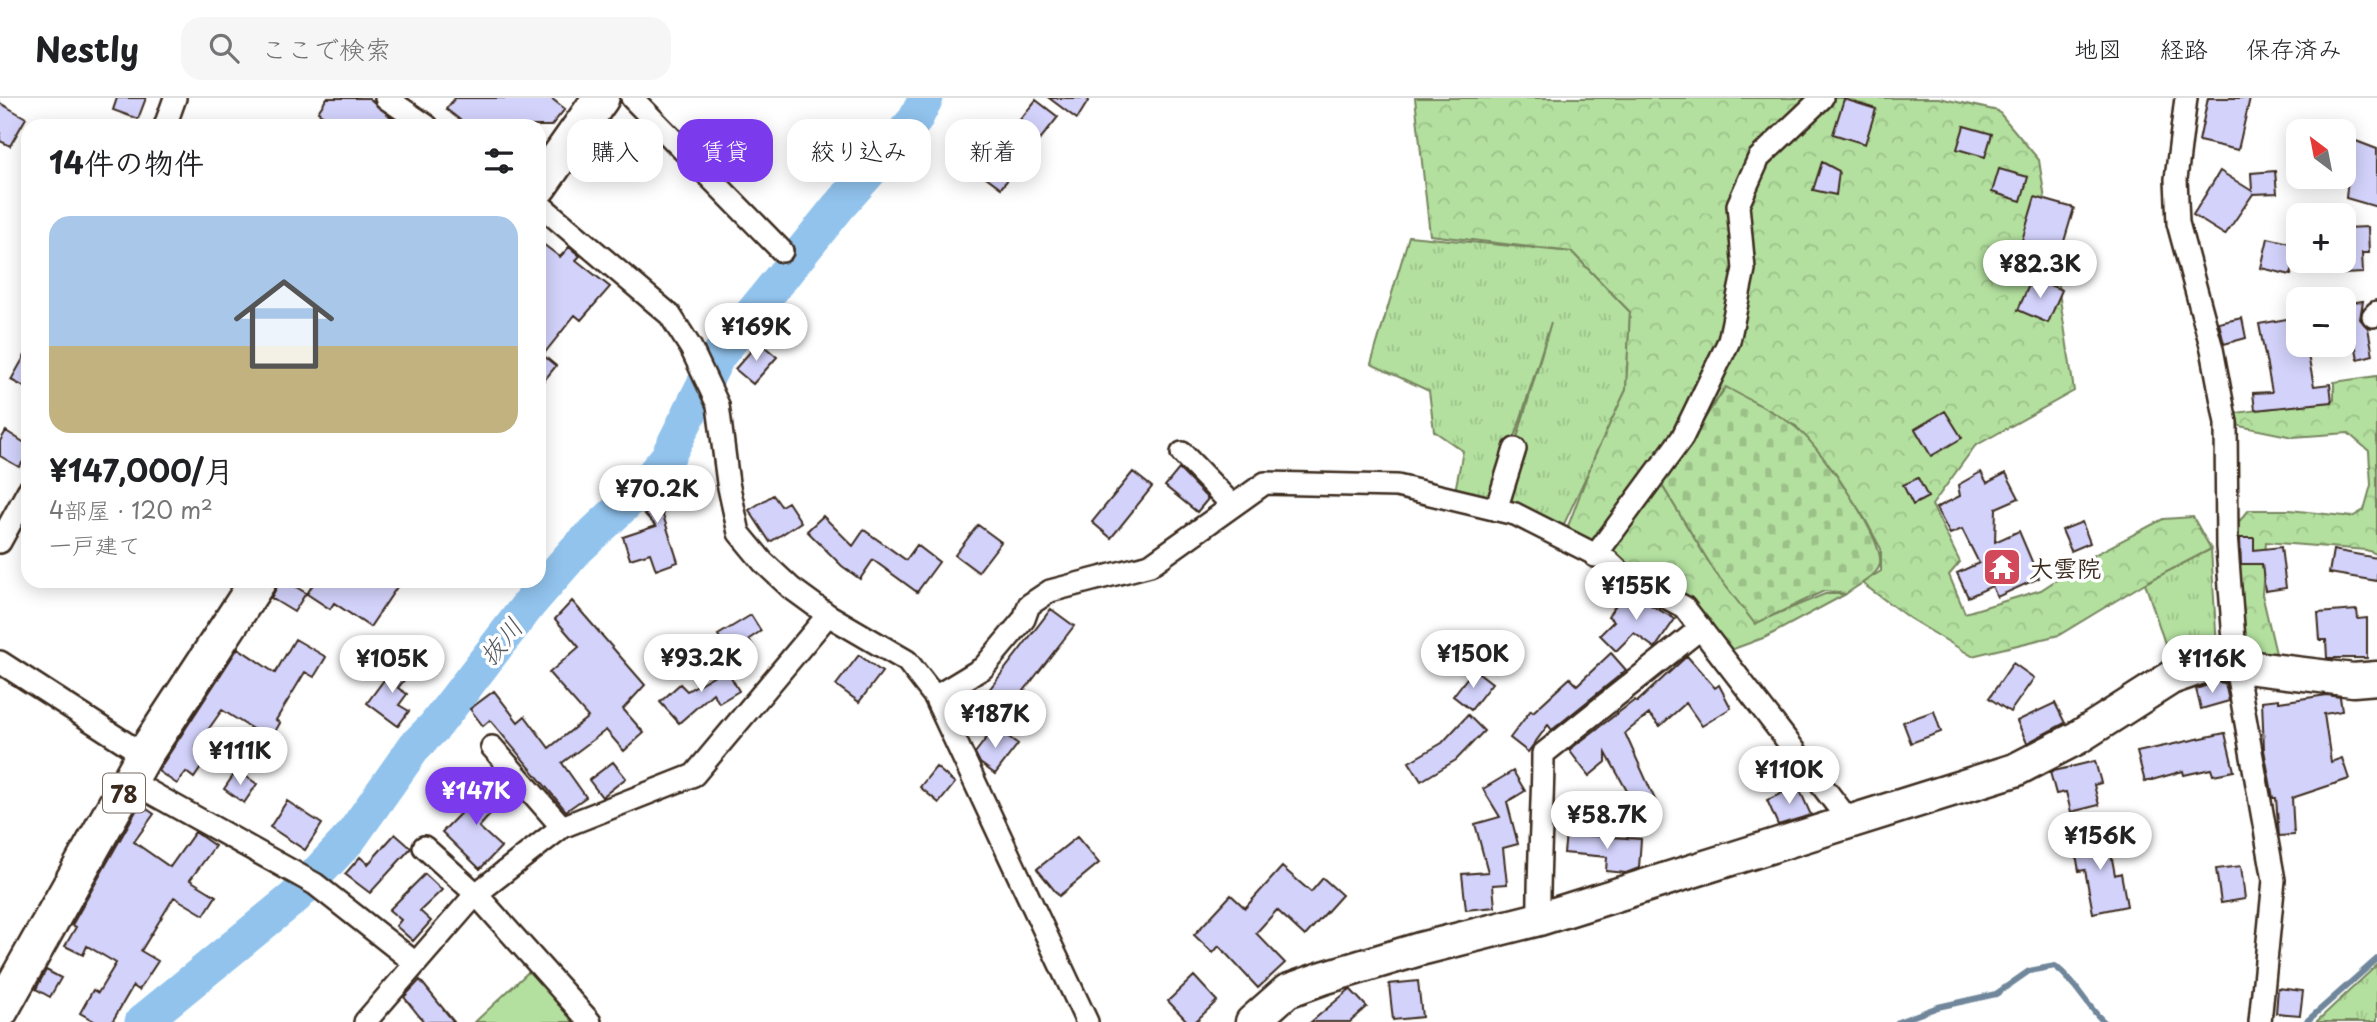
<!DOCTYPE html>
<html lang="ja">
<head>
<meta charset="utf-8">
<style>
	body { margin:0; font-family:"Playpen Sans","Klee One",sans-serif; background:#f6f6f6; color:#202124; height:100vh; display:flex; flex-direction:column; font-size:26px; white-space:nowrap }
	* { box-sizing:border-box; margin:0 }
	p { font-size:23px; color:#757577 }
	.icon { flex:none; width:38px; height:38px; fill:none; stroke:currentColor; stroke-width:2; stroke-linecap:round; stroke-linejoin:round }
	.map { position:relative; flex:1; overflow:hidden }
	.side { position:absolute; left:21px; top:21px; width:525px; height:469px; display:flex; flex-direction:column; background:#fff; border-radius:21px; box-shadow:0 4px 18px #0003 }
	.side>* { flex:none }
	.top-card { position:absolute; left:567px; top:21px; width:665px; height:63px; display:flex; gap:14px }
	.needle { width:46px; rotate:328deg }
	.tools { position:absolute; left:2286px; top:21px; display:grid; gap:14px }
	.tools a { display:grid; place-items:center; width:70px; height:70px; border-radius:14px; background:#fff; box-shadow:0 4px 18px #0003; font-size:35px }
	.price { position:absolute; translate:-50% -60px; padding:0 16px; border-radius:24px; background:#fff; color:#222; font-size:23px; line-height:46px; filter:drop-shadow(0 2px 4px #0008) }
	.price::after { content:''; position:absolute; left:50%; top:42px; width:21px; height:16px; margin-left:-10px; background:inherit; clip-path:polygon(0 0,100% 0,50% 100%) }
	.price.current { background:#7c3aed; color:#fff }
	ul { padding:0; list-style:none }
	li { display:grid; align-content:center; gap:14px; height:371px; padding:0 28px }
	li+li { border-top:2px solid #e0e0e0 }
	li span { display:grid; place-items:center; height:217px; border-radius:21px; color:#555 }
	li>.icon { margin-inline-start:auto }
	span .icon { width:126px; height:126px; fill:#fffc; stroke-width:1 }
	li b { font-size:30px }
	h2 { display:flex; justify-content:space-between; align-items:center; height:84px; padding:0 28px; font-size:30px }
	.chip { padding:0 24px; border-radius:21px; background:#fff; box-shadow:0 4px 18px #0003; font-size:24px; line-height:63px }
	.chip.current { background:#7c3aed; color:#fff }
	header { display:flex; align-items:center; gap:42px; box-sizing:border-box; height:98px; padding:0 35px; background:#fff; border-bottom:2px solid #e0e0e0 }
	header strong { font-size:33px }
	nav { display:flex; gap:38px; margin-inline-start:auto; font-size:24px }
	.search { width:490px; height:63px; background:#f6f6f6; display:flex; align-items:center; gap:18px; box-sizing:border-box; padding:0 24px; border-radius:21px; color:#757577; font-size:26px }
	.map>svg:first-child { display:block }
	.grass { fill:url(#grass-tufts); stroke:#77855e; stroke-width:2 }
	.forest { fill:url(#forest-crowns); stroke:#77855e; stroke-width:2 }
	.cemetery { fill:url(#cemetery-stones); stroke:#77855e; stroke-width:2 }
	.garden { fill:#b3e09f; stroke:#77855e; stroke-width:2 }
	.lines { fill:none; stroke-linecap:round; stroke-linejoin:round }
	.stream { stroke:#6f869a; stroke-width:6 }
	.river { stroke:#91c3ed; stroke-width:35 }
	.building { fill:#d3d2fb; stroke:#3b2a1e; stroke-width:2 }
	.street-casing { stroke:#3b2a1e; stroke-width:26 }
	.secondary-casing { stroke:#3b2a1e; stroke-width:37 }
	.primary-casing { stroke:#3b2a1e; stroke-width:40 }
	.street { stroke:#fff; stroke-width:21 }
	.secondary { stroke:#fff; stroke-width:32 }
	.primary { stroke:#fff; stroke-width:35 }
	.labels { text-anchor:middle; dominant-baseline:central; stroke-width:7; stroke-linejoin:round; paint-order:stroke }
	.shield { fill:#fff; stroke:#766a62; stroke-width:2 }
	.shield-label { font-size:23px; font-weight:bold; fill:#3b2a1e }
	.poi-label { font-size:24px; font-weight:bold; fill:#3b2a1e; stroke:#fff; text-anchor:start }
	.water-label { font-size:26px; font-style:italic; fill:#55585c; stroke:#fff }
</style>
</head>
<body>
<header>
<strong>Nestly</strong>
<div class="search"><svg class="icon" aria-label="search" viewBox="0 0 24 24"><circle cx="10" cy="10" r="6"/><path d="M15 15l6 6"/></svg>ここで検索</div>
<nav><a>地図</a><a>経路</a><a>保存済み</a></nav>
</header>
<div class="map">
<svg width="2377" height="924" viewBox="0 0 2377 924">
	<defs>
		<pattern id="grass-tufts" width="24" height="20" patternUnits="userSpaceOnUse" patternTransform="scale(1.75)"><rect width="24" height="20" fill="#b3e09f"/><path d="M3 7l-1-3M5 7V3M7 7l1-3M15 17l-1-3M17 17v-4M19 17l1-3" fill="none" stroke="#9bc088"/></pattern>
		<pattern id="forest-crowns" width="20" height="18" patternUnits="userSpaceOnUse" patternTransform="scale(1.75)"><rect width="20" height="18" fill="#b3e09f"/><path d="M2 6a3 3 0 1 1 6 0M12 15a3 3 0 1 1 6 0" fill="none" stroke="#9bc088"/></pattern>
		<pattern id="cemetery-stones" width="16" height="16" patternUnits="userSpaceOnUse" patternTransform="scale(1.75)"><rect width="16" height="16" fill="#b3e09f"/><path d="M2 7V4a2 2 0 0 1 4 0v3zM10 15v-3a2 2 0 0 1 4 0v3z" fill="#9bc088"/></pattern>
	</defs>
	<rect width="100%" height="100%" fill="#fff"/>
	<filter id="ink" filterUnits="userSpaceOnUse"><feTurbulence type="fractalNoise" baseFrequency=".0143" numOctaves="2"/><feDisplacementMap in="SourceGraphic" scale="14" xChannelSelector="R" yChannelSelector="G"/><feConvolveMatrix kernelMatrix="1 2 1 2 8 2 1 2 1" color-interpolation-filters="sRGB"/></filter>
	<g filter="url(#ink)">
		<path class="grass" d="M 1409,138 L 1572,154 L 1630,214 L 1626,292 L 1559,437 L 1496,412 L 1551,224 L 1493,409 L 1454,398 L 1463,353 L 1434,333 L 1429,293 L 1371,266 Z
			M 2211,451 L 2218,566 L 2175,576 L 2145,485 Z
			M 2377,867 L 2377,924 L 2316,924 Z"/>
		<path class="forest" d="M 1415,0 L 1939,0 L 1998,13 L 2039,62 L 2074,293 L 1975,348 L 1932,407 L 1960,464 L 1949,477 L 1965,515 L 2041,492 L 2096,456 L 2163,421 L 2193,419 L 2211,451 L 2145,485 L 2059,537 L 1972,558 L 1909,520 L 1862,485 L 1881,473 L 1881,451 L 1865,421 L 1835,375 L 1796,328 L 1723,292 L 1696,335 L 1657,379 L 1715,474 L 1755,525 L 1825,496 L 1846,496 L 1766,539 L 1725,554 L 1700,531 L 1565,436 L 1595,357 L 1626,292 L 1630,214 L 1572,154 L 1430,137 Z
			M 2377,278 L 2377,456 L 2366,452 L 2266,444 L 2262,496 L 2278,564 L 2236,557 L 2235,428 L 2249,412 L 2290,412 L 2352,419 L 2364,412 L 2371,387 L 2369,353 L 2348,335 L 2293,339 L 2239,328 L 2236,315 L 2334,302 L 2334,284 Z"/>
		<path class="cemetery" d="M 1726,289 C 1750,303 1780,315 1800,333 C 1819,349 1890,447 1879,469 C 1874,480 1855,489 1846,496 L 1824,493 L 1755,526 L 1715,474 L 1657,379 L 1697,332 Z"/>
		<path class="garden" d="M 539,864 L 590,924 L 475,924 Z"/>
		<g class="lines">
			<path class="stream" d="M 1898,924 L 1938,909 L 1996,896 L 2029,873 L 2055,868 C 2076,884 2085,906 2104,924
				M 2306,924 L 2377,861"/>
			<path class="river" d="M 142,924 L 295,799 L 350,740 L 415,648 L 435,628 L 529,506 L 576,452 L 641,391 L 667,360 L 718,258 L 838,109 L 915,22 L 926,0"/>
		</g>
		<path class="building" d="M 117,0 L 146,0 L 138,21 L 113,12 Z
			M 327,0 L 369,0 L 393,21 L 388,28 L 339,28 L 318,14 Z
			M 455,0 L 551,0 L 565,11 L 551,28 L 468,28 L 446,11 Z
			M 1049,0 L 1090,0 L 1077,21 Z
			M 2208,0 L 2250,0 L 2238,52 L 2199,43 Z
			M 1844,1 L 1876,11 L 1865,46 L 1833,36 Z
			M 1036,2 L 1058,19 L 1001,90 L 978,73 Z
			M 0,5 L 26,20 L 10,48 L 0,43 Z
			M 1964,28 L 1992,36 L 1985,59 L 1957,51 Z
			M 2356,43 L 2377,51 L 2377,109 L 2346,100 L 2351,51 Z
			M 1822,64 L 1839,73 L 1836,97 L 1813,92 Z
			M 1999,71 L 2028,79 L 2021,103 L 1992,94 Z
			M 2220,73 L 2252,93 L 2251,75 L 2275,73 L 2277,95 L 2253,96 L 2225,137 L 2193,117 Z
			M 2035,99 L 2074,110 L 2059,160 L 2020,149 Z
			M 2368,129 L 2369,155 L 2362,155 L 2363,175 L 2343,176 L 2343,130 Z
			M 2268,140 L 2298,147 L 2291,177 L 2261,170 Z
			M 539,143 L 560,159 L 569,149 L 580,158 L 576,162 L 610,189 L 581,222 L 575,217 L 543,257 L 556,268 L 539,289 Z
			M 2032,180 L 2062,192 L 2048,225 L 2018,212 Z
			M 2363,203 L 2360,221 L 2368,230 L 2373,257 L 2358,261 L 2355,245 L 2348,246 L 2343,206 Z
			M 2298,219 L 2298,247 L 2306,247 L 2314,288 L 2330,286 L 2332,304 L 2255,312 L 2253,295 L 2272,294 L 2259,226 Z
			M 2242,220 L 2246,240 L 2224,246 L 2219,225 Z
			M 759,244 L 777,259 L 753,286 L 735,271 Z
			M 28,252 L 28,291 L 11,282 Z
			M 1945,313 L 1962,340 L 1931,358 L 1915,331 Z
			M 6,333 L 28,347 L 28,357 L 19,369 L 0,358 L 0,343 Z
			M 679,371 L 690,383 L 661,411 L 678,464 L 656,472 L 650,455 L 630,461 L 623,439 L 656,428 L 638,409 Z
			M 1179,371 L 1208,401 L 1197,414 L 1165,388 Z
			M 1133,374 L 1152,389 L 1111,440 L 1092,424 Z
			M 1981,374 L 1987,385 L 2006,375 L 2019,400 L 1996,410 L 1995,444 L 2019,433 L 2039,480 L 1997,499 L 1992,488 L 1968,499 L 1957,475 L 1979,465 L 1962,431 L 1950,436 L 1936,410 L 1960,398 L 1958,387 Z
			M 1918,380 L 1928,399 L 1913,407 L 1903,387 Z
			M 773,397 L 781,408 L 788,404 L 801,424 L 770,444 L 749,412 Z
			M 823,418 L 853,448 L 864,432 L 906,462 L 917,447 L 939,464 L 917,494 L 873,462 L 860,481 L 842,468 L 807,433 Z
			M 2082,424 L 2090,445 L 2071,453 L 2062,432 Z
			M 978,427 L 1001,444 L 978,474 L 955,457 Z
			M 2240,440 L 2254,440 L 2254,452 L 2281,449 L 2286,490 L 2265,493 L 2262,466 L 2241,466 Z
			M 2333,452 L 2377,460 L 2377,483 L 2329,475 Z
			M 280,483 L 286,483 L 306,495 L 294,514 L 271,500 Z
			M 315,483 L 401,483 L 370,529 L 334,505 L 330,511 L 307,496 Z
			M 1626,493 L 1675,521 L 1655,550 L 1634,535 L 1616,553 L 1600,537 L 1614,523 L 1608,518 Z
			M 572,503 L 645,587 L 623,611 L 644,635 L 624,653 L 606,632 L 562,665 L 586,699 L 566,713 L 490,622 L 483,628 L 470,611 L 494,593 L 518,624 L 525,618 L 549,650 L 588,619 L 549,575 L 579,549 L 555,521 Z
			M 1051,511 L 1074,528 L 1003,620 L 979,605 Z
			M 2357,512 L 2358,521 L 2367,520 L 2367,560 L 2327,560 L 2326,542 L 2320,542 L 2318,515 Z
			M 751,517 L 761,533 L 749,541 L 756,553 L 736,565 L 718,537 Z
			M 295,541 L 326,559 L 314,579 L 305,574 L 276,622 L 280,625 L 270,642 L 222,612 L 196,649 L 209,658 L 194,680 L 186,674 L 177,686 L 158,673 L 238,550 L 275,575 Z
			M 1611,555 L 1626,572 L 1619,578 L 1552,632 L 1548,627 L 1528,654 L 1510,640 L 1531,612 L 1533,614 L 1570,580 L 1577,587 Z
			M 859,557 L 882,574 L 859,604 L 836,587 Z
			M 1687,558 L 1715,590 L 1719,587 L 1731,610 L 1702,628 L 1686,605 L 1660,628 L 1649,616 L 1625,635 L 1657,706 L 1637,711 L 1606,655 L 1606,664 L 1589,678 L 1569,652 L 1635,602 L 1637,604 Z
			M 398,563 L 411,573 L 398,590 L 407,596 L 399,607 L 409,613 L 398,628 L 367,605 Z
			M 736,565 L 740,571 L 731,579 L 739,593 L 719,605 L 713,595 L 679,625 L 660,604 L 680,586 L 687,593 Z
			M 2013,565 L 2034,580 L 2010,614 L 1989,600 Z
			M 1474,571 L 1492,585 L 1471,612 L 1453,598 Z
			M 2216,584 L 2225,585 L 2229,603 L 2201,611 L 2196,591 Z
			M 2327,597 L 2340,599 L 2342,613 L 2324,616 L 2331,664 L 2342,660 L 2349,681 L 2292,700 L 2294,737 L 2279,738 L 2276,700 L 2273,700 L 2264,652 L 2262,603 L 2279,601 L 2279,604 Z
			M 2055,605 L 2065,625 L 2027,645 L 2017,623 Z
			M 1934,613 L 1941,634 L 1911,645 L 1903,624 Z
			M 1468,617 L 1484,633 L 1456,662 L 1421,683 L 1409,664 L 1442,645 Z
			M 995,629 L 1018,646 L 995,676 L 980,665 L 975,655 Z
			M 2225,635 L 2234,673 L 2213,677 L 2211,671 L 2184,677 L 2183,673 L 2145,684 L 2137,654 Z
			M 2095,663 L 2101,685 L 2094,687 L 2099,707 L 2071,714 L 2066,694 L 2056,696 L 2050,674 Z
			M 613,664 L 626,680 L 602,699 L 589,682 Z
			M 936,669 L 955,685 L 939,705 L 920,689 Z
			M 237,672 L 257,686 L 244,705 L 224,691 Z
			M 1513,673 L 1525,693 L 1507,704 L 1518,746 L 1503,750 L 1507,786 L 1493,787 L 1495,809 L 1466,812 L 1462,776 L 1488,774 L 1475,726 L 1500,719 L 1483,691 Z
			M 490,685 L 506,699 L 479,729 L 501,749 L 480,771 L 442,734 Z
			M 1798,688 L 1811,717 L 1778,727 L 1767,702 Z
			M 287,703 L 322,726 L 305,752 L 270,729 Z
			M 1569,703 L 1602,706 L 1600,725 L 1566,736 Z
			M 140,706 L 154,716 L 134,744 L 170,769 L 195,734 L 215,748 L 190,782 L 216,798 L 204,817 L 174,799 L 141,853 L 158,863 L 139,892 L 133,888 L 112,924 L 96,924 L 80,915 L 93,892 L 98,895 L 116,865 L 87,848 L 83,857 L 65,848 L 76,829 L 72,827 Z
			M 2107,734 L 2115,777 L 2121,775 L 2127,808 L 2093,815 L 2085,772 L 2079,773 L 2073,740 Z
			M 395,736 L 411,750 L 370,795 L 345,776 L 360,759 L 368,766 Z
			M 1566,736 L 1641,741 L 1639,770 L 1626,775 L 1606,773 L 1607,759 L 1564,755 Z
			M 1077,739 L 1099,765 L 1059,798 L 1037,771 Z
			M 2241,768 L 2245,801 L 2221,805 L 2216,771 Z
			M 1282,769 L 1311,794 L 1323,780 L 1342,797 L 1305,838 L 1277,812 L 1256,835 L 1285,865 L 1258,890 L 1219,848 L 1213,855 L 1194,837 L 1231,797 L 1245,810 Z
			M 425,776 L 442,792 L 420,813 L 431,823 L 413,843 L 396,828 L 401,822 L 389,812 Z
			M 46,872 L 61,880 L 50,899 L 36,891 Z
			M 1194,878 L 1217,903 L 1195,924 L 1188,924 L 1168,903 Z
			M 420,882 L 454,924 L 424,924 L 404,899 Z
			M 1418,883 L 1422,919 L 1393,922 L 1389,886 Z
			M 2278,890 L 2303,893 L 2300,917 L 2276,915 Z
			M 1350,891 L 1367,909 L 1350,924 L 1311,924 Z"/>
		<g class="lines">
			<defs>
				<path id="street" d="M 386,0 L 427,28
					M 632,0 L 782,153
					M 2186,0 L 2176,81 L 2178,125 L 2212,251 L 2226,325 L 2227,449 L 2236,569 L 2274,782 L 2260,924
					M 165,28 L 175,0
					M 539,106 L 670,217 L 691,250 L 718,307 L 728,385 L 739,435 L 763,464 L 791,490 L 828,517 L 907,563 L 935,599 L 1087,924
					M 2373,218 L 2377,214
					M 1182,355 L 1233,408
					M 1496,412 L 1515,351
					M 0,444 L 28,393
					M 1595,458 L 1682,340 L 1729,243 L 1744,171 L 1738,107 L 1759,60 L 1822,0
					M 0,564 L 144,657
					M 935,599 L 983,570 L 1024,521 L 1029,507 L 1050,493 L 1150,467 L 1265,385 L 1397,388 L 1515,416 L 1608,463 L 1621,475 L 1684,509 L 1850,724
					M 492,649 L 562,729
					M 130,683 L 315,786 L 414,864
					M 424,749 L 476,796 L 590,924
					M 1539,821 C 1538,765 1543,711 1543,656 L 1701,530
					M 365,924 L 476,796 L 562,729 L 694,677 L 828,517"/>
				<path id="secondary" d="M 1252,924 L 1287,893 L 1323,880 L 1420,851 L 1539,821 L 2015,672 L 2077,640 L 2171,580 L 2214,565 L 2353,582 L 2377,580"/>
				<path id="primary" d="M 539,88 L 601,0
					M 0,913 L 144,657 L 258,483"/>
			</defs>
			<use href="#street" class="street-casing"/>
			<use href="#secondary" class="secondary-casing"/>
			<use href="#primary" class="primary-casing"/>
			<use href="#street" class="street"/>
			<use href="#secondary" class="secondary"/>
			<use href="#primary" class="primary"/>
		</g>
	</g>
	<defs>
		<symbol id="temple-square" viewBox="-11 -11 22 22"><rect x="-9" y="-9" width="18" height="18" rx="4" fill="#d1495b" stroke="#fff"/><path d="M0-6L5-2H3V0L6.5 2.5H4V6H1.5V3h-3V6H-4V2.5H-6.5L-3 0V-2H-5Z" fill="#fff"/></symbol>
	</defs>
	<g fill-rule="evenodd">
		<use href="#temple-square" x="1980" y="447" width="44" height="44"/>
	</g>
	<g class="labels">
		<rect class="shield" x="103" y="675.5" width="42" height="39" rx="5"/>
		<g class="shield-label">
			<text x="124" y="695">78</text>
		</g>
		<g class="poi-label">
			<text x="2029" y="469">大雲院</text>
		</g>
		<g class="water-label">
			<text transform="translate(500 543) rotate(-51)">抜川</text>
		</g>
	</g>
</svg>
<div class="tools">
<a><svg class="needle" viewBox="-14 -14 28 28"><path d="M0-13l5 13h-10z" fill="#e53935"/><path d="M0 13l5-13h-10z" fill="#757577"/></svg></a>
<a>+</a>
<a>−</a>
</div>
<b class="price" style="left:2040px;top:202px">¥82.3K</b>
<b class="price" style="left:756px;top:265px">¥169K</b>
<b class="price" style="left:657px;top:427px">¥70.2K</b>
<b class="price" style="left:1636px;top:524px">¥155K</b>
<b class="price" style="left:1473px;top:592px">¥150K</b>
<b class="price" style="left:701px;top:596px">¥93.2K</b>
<b class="price" style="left:392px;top:597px">¥105K</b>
<b class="price" style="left:2212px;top:597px">¥116K</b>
<b class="price" style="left:995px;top:652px">¥187K</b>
<b class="price" style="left:240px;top:689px">¥111K</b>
<b class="price" style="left:1789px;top:708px">¥110K</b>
<b class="price current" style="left:476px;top:729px">¥147K</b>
<b class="price" style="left:1607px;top:753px">¥58.7K</b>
<b class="price" style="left:2100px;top:774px">¥156K</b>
<div class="top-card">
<a class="chip">購入</a>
<a class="chip current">賃貸</a>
<a class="chip">絞り込み</a>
<a class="chip">新着</a>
</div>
<section class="side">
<h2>14件の物件<svg class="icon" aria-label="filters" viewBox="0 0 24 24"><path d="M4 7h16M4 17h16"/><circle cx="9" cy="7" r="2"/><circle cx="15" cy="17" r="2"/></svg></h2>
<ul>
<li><span style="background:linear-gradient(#a9c7e8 60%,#c2b280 0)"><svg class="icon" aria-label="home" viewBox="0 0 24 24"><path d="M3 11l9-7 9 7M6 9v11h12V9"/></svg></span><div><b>¥147,000/月</b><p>4部屋 · 120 m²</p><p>一戸建て</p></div></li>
</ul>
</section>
</div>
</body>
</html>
